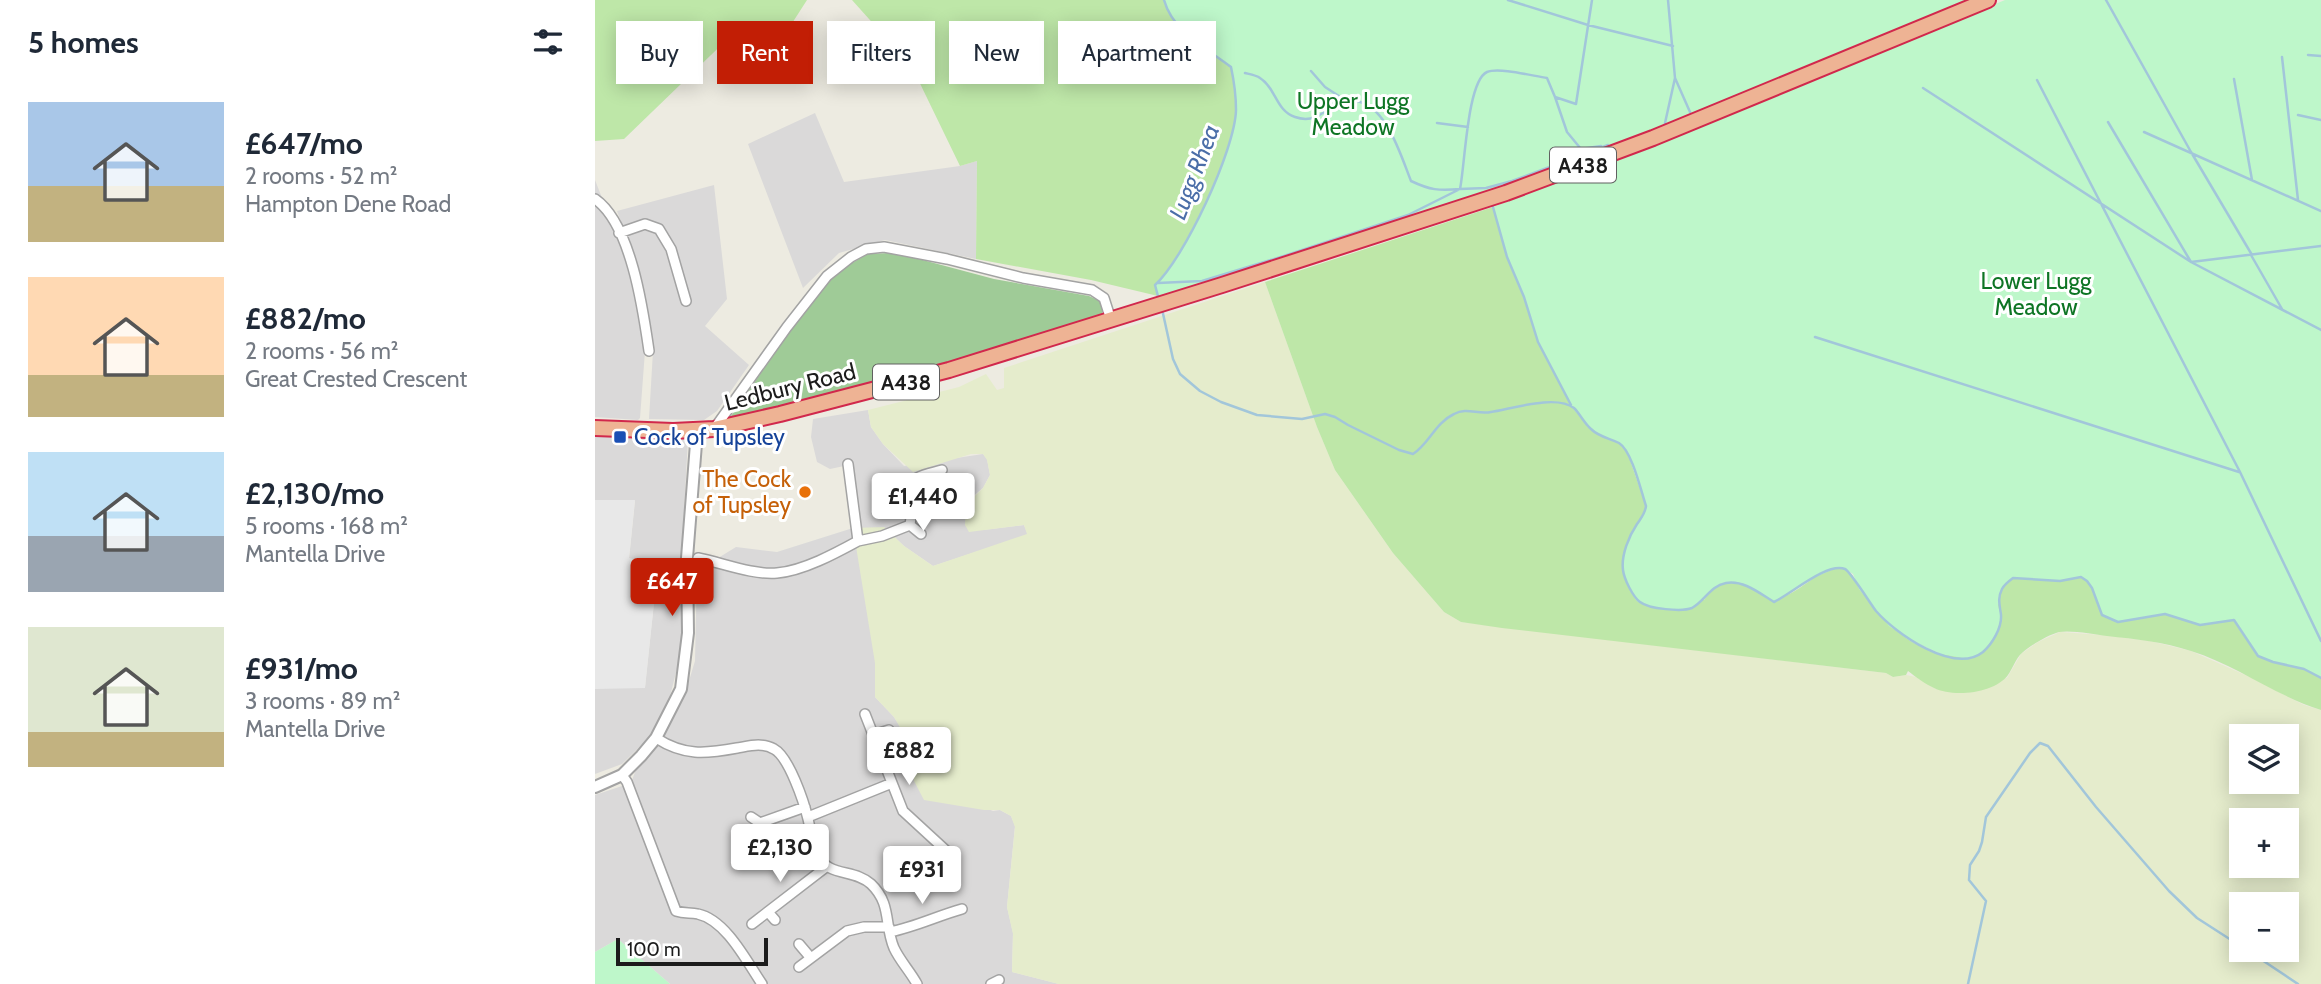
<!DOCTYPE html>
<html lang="en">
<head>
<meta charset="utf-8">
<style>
	body { margin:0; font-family:Cabin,sans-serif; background:#f2f2f3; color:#1f2937; height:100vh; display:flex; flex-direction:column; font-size:26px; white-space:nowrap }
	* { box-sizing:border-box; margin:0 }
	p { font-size:23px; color:#747a83 }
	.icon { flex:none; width:38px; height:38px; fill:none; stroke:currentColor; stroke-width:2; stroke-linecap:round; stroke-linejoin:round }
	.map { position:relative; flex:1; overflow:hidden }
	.details { display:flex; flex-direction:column; background:#fff; width:595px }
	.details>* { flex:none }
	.hud { position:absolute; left:21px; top:21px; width:665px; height:63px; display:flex; gap:14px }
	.buttons { position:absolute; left:1634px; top:724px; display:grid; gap:14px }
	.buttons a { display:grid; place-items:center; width:70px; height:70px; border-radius:0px; background:#fff; box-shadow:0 4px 18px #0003; font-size:35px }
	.scale { position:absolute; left:21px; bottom:18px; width:152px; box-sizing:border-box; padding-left:7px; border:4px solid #1c1c1c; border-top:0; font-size:19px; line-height:24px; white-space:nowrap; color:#1c1c1c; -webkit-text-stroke:5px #fff; paint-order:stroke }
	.price { position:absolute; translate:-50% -60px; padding:0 16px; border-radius:7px; background:#fff; color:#222; font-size:23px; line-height:46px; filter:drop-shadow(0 2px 4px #0008) }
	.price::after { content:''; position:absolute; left:50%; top:42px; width:21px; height:16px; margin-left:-10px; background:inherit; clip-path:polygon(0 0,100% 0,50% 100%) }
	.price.active { background:#c21e05; color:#fff }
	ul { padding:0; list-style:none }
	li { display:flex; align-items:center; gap:21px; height:175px; padding:0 28px }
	li span { display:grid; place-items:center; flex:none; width:196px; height:140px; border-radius:0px; color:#555 }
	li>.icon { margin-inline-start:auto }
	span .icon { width:84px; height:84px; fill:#fffc; stroke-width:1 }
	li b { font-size:30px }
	h2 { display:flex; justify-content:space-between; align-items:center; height:84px; padding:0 28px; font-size:30px }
	.pill { padding:0 24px; border-radius:0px; background:#fff; box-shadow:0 4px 18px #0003; font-size:24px; line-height:63px }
	.pill.active { background:#c21e05; color:#fff }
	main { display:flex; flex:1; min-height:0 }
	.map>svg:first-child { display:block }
	.residential { fill:#dad9d9 }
	.farmland { fill:#e5eccc; fill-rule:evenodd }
	.grass { fill:#bee7a8 }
	.forest { fill:#9fcb97 }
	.park { fill:#bef7ca }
	.parking { fill:#e8e8e8 }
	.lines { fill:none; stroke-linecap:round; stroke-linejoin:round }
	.stream { stroke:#a2c6da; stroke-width:2.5 }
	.minor-casing { stroke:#a3a3a3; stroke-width:12 }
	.tertiary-casing { stroke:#a3a3a3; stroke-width:14 }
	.trunk-casing { stroke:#d1284c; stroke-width:18 }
	.minor { stroke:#fff; stroke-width:9 }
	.tertiary { stroke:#fff; stroke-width:10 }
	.trunk { stroke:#eeb394; stroke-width:14 }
	.transit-dot { fill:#1a4fb4; stroke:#fff; stroke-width:2.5 }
	.food-dot { fill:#e8710a; stroke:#fff; stroke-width:2.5 }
	.labels { text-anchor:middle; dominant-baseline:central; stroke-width:6; stroke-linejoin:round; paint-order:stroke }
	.shield { fill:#fff; stroke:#606060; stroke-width:2 }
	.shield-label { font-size:21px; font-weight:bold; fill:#1c1c1c }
	.park-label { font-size:23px; fill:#0e7524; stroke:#fff }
	.street-label { font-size:23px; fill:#1c1c1c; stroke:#fff }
	.transit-label { font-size:23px; fill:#164399; stroke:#fff; text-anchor:start }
	.food-label { font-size:23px; fill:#c56008; stroke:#fff; text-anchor:end }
	.water-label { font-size:24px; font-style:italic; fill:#4b6ea8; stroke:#fff }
</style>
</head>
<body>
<main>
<section class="details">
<h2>5 homes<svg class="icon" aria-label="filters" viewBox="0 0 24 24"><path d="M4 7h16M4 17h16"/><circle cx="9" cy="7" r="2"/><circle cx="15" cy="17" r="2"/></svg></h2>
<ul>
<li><span style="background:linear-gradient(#a9c7e8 60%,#c2b280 0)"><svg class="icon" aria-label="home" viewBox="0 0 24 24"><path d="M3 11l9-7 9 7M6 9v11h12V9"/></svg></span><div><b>£647/mo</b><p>2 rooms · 52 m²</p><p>Hampton Dene Road</p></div></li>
<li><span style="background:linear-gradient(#ffd9b3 70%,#c2b280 0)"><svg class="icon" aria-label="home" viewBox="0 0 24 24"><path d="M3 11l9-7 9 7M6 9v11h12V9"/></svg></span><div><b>£882/mo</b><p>2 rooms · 56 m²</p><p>Great Crested Crescent</p></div></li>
<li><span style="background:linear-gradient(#bfe0f5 60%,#9aa5b1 0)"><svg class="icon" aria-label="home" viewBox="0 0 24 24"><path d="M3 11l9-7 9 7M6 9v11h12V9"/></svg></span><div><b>£2,130/mo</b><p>5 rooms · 168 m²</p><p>Mantella Drive</p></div></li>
<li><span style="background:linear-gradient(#dfe7d0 75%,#c2b280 0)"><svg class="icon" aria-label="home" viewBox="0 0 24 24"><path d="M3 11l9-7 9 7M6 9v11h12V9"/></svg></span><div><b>£931/mo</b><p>3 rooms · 89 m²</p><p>Mantella Drive</p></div></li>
</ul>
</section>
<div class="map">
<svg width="1726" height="984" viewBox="0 0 1726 984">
	<rect width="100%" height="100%" fill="#edebe1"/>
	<path class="residential" d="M 220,113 L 249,182 L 365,166 L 382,161 L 381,259 L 290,240 L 244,253 L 208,288 L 153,144 Z
		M 0,180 L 31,259 L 43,305 L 50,351 L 45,418 L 43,420 L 0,417 Z
		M 119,185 L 132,299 L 110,326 L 154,365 L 122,411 L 109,420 L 54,419 L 58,351 L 44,271 L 22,211 Z
		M 273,410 L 276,427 L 288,444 L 309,466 L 388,454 L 392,459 L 395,475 L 388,488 L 377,497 L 388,530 L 429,525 L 433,535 L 338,566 L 309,546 L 289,527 L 280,697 L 299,717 L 317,746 L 319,781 L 398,811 L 405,810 L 416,816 L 420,826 L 412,907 L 418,933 L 417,972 L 464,984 L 75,984 L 23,939 L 0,952 L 0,795 L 36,783 L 40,772 L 90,694 L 100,661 L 102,571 L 141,547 L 182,552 L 258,528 L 249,466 L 235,469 L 222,462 L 216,437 L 218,419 Z
		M 0,434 L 93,439 L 87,549 L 88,631 L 83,665 L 74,700 L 60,732 L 27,764 L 0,774 L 0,689 L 12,687 L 50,687 L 63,565 L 34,559 L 40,501 L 0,500 Z"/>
	<path class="farmland" d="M 670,282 L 722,427 L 740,470 L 798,553 L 849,612 L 866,622 L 1291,673 L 1298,677 L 1311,675 L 1321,677 L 1341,689 L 1412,678 L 1426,654 L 1443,642 L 1465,632 L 1508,635 L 1555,641 L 1596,651 L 1657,678 L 1709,705 L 1726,710 L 1726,984 L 464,984 L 417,972 L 418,934 L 412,907 L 420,827 L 416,816 L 405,810 L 389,810 L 329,800 L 319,781 L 316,746 L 299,717 L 280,697 L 280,663 L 258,528 L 289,527 L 309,546 L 338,566 L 432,534 L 429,525 L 374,532 L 370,525 L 371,505 L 388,488 L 395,475 L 392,460 L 388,454 L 376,454 L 318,472 L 288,444 L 276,427 L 273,410 L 364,387 L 391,374 L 402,390 L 409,388 L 409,368 ZM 1647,737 L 1692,737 L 1692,782 L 1647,782 ZM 1647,821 L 1692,821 L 1692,866 L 1647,866 ZM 1647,905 L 1692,905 L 1692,950 L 1647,950 Z"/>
	<path class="grass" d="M 0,0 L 212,0 L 185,42 L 145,27 L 29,139 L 0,141 Z
		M 257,0 L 569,0 C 578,32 610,47 636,67 C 639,81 641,96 641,110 C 640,150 589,258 560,285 L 563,296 L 496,280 L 381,259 L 382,161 L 365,166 L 317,67 Z
		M 898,207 L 912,257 L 977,407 L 996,430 L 1008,437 L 1026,444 L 1034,457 L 1051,506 L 1050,513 L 1041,525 L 1027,569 L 1043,601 L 1109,600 C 1140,558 1159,604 1189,596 C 1207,592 1231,560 1251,570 C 1260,574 1260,584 1266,591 C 1276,604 1298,628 1311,638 C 1320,645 1334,649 1345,654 L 1403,605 L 1407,588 L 1418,578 L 1465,581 L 1486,577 L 1492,581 L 1497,588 L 1507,615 L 1548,616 L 1570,614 L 1587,619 L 1625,622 L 1639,620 L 1663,656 L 1678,662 L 1709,669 L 1726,678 L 1726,710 C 1681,696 1641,665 1596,651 C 1569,642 1540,639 1512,636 C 1500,634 1476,630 1464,632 C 1453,635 1436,645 1427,653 C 1421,658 1418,668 1413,675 C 1400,693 1359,698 1339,688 C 1330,684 1321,677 1313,671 L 1311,675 L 1298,677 L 1291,673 L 907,628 L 866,622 L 849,612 L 798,553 L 740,470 L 722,427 L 670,282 Z"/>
	<path class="forest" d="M 294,253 L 324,259 L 399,279 L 494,296 L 507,302 L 507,316 L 318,372 L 134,419 L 211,308 L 231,284 L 250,267 L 273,254 Z"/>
	<path class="park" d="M 569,0 L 1371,0 L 1174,81 L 1087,119 L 960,168 L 660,267 L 563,296 L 560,285 C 589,259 640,150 641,110 C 641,96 639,81 636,67 C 610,47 578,32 569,0 Z
		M 1410,0 L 1726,0 L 1726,678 L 1709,669 L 1678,662 L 1663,656 L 1639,620 L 1605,625 L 1570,614 L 1523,622 L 1507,615 L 1497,588 L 1492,581 L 1486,577 L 1465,581 L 1418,578 L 1407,588 L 1403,605 L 1406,617 L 1401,636 L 1387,652 L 1374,659 L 1345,654 L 1312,638 L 1294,626 L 1264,589 L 1258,574 L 1250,569 L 1239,569 L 1218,578 L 1179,602 C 1164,592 1148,579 1129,583 C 1114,586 1110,603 1095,609 C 1085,612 1050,609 1042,601 C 1036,594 1027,575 1028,566 C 1029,551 1033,537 1042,525 C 1046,518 1050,514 1051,506 L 1034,457 L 1026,444 L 1008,437 L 996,430 L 977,407 L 943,342 L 929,297 L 912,257 L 898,207 L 1077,138 Z
		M 23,939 L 75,984 L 0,984 L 0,952 Z"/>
	<path class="parking" d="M 0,500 L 40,500 L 34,558 L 63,565 L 50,688 L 0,689 Z"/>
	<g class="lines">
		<path class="stream" d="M 913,0 L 993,25 L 1078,46
			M 997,0 L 981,104 L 960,97 L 972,132 L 986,149 L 1006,146
			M 1511,0 L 1596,152 L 1657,255
			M 1713,55 L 1726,56
			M 1687,57 L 1703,200
			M 716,71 L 730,87 L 750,100
			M 650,73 C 654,74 661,75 665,78 C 681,88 681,111 700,117 C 717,123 727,114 739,105 C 745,100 752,100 760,101 C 791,104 806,156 816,181 C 835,190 844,191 865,189 C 870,166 872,81 892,72 C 904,67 938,76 952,78 L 960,97
			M 1080,78 L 1095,112
			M 1639,79 L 1657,180
			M 1442,80 L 1645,472 L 1726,641
			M 1328,88 L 1596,262 L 1726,246
			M 1703,115 L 1726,120
			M 1513,122 L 1596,262 L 1726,330
			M 842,123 L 873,127
			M 1070,123 L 1080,78 L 1073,0
			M 1549,132 L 1726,211
			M 898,207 L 912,257 L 929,297 L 943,342 L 976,405
			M 1656,255 L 1687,309
			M 563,283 L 607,281 L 689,256 L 813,215 L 865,189 L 891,188 L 917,181 L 1013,145
			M 564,300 L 560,285 C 589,259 640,150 641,110 C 641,96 639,81 636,67 C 610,47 578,32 569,0
			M 567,309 L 578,359 L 585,374 L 605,391 L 626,402 L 662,415 L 707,419 L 730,414 L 740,417 L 753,425 L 804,450 L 818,454 C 834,444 840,423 859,414 C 872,407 883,415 896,412 C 916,409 961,394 979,408 C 985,414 989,423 996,429 C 1004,437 1014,438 1024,443 C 1037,451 1046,491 1051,506 C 1050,514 1046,518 1042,524 C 1034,536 1026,555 1028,570 C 1029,579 1038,597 1045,602 C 1054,609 1087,612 1097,608 C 1110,601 1115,586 1131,583 C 1149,580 1164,593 1179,602 C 1196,594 1232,562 1250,569 C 1255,571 1275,603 1281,611 C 1300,633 1359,675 1388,652 C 1397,644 1407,628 1406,615 C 1405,606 1402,599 1407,589 C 1409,585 1414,581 1418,578 L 1465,581 L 1486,577 L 1492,581 L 1497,588 L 1507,615 L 1523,622 L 1570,614 L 1605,625 L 1639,620 L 1663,656 L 1678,662 L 1709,669 L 1726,678
			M 1220,337 L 1644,472
			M 1652,950 L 1703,984
			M 1373,984 L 1391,901 L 1374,880 L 1375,865 L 1384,851 L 1387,842 L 1391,817 L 1435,753 L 1445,743 L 1453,746 L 1501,807 L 1574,891 L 1602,918 L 1647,947"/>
		<defs>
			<path id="minor" d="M 0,199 C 36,224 48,309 54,351
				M 24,233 L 50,224 L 64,229 L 76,249 L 91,301
				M 119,429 L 192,327 L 232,276 L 256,257 L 271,249 L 289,247 L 352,259 L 428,278 L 497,290 L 509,298 L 516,320
				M 312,491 C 316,475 334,474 347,470
				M 315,525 L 326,534
				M 263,541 L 287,536 L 315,525 C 318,508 318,495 304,484
				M 103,558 C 128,563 157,575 182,573 C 208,571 241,553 263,541 L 253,464
				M 270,714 L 308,811 L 358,857
				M 278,735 L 294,730
				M 61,738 C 89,756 110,754 142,748 C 154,746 167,742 179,749 C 194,757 209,802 213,819 C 216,831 217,844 222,855 C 233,877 260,869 276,884 C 297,904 289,925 299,948 C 305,961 315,971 322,984
				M 27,775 L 32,782 L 81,911 C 90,914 95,912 103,914 C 131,920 152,962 167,984
				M 156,817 L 165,823
				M 213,817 L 297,783
				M 165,826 L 165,823 L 210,807
				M 173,912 L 180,920
				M 157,924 L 231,867
				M 295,932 C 320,927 342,916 367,909
				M 204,944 L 215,957
				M 204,967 L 252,931 L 269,927 L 294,927
				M 396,984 L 404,980"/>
			<path id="tertiary" d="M 0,787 L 27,775 L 46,756 L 61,738 L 86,689 L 93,633 L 92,558 L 102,431"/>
			<path id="trunk" d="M 0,428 L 78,431 L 119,429 L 185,414 L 354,370 L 627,285 L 911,193 L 1058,138 L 1393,0"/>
		</defs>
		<use href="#minor" class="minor-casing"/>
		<use href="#tertiary" class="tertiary-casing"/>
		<use href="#trunk" class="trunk-casing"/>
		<use href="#minor" class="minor"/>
		<use href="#tertiary" class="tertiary"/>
		<use href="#trunk" class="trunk"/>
	</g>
	<rect class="transit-dot" x="18" y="430" width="14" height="14" rx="3.5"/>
	<circle class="food-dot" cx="210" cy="492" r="7"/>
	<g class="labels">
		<g class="shield">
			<rect x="955" y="147.5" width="66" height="35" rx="5"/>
			<rect x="278" y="364.5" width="66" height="35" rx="5"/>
		</g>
		<g class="shield-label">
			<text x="988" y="165">A438</text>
			<text x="311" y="382">A438</text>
		</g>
		<g class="park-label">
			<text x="758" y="101">Upper Lugg<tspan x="758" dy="26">Meadow</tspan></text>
			<text x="1441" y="281">Lower Lugg<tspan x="1441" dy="26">Meadow</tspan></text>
		</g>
		<g class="street-label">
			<text transform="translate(195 387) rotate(-14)">Ledbury Road</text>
		</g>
		<g class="transit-label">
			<text x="39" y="437">Cock of Tupsley</text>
		</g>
		<g class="food-label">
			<text x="196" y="479">The Cock<tspan x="196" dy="26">of Tupsley</tspan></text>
		</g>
		<g class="water-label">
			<text transform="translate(599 172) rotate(-69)">Lugg Rhea</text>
		</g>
	</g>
</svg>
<div class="buttons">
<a><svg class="icon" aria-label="layers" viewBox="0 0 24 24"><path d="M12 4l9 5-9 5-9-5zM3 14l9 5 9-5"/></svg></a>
<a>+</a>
<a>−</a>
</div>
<div class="scale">100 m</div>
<b class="price" style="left:328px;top:533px">£1,440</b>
<b class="price active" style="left:77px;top:618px">£647</b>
<b class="price" style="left:314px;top:787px">£882</b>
<b class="price" style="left:185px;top:884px">£2,130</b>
<b class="price" style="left:327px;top:906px">£931</b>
<div class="hud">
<a class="pill">Buy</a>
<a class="pill active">Rent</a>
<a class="pill">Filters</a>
<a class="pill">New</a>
<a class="pill">Apartment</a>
</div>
</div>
</main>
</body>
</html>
